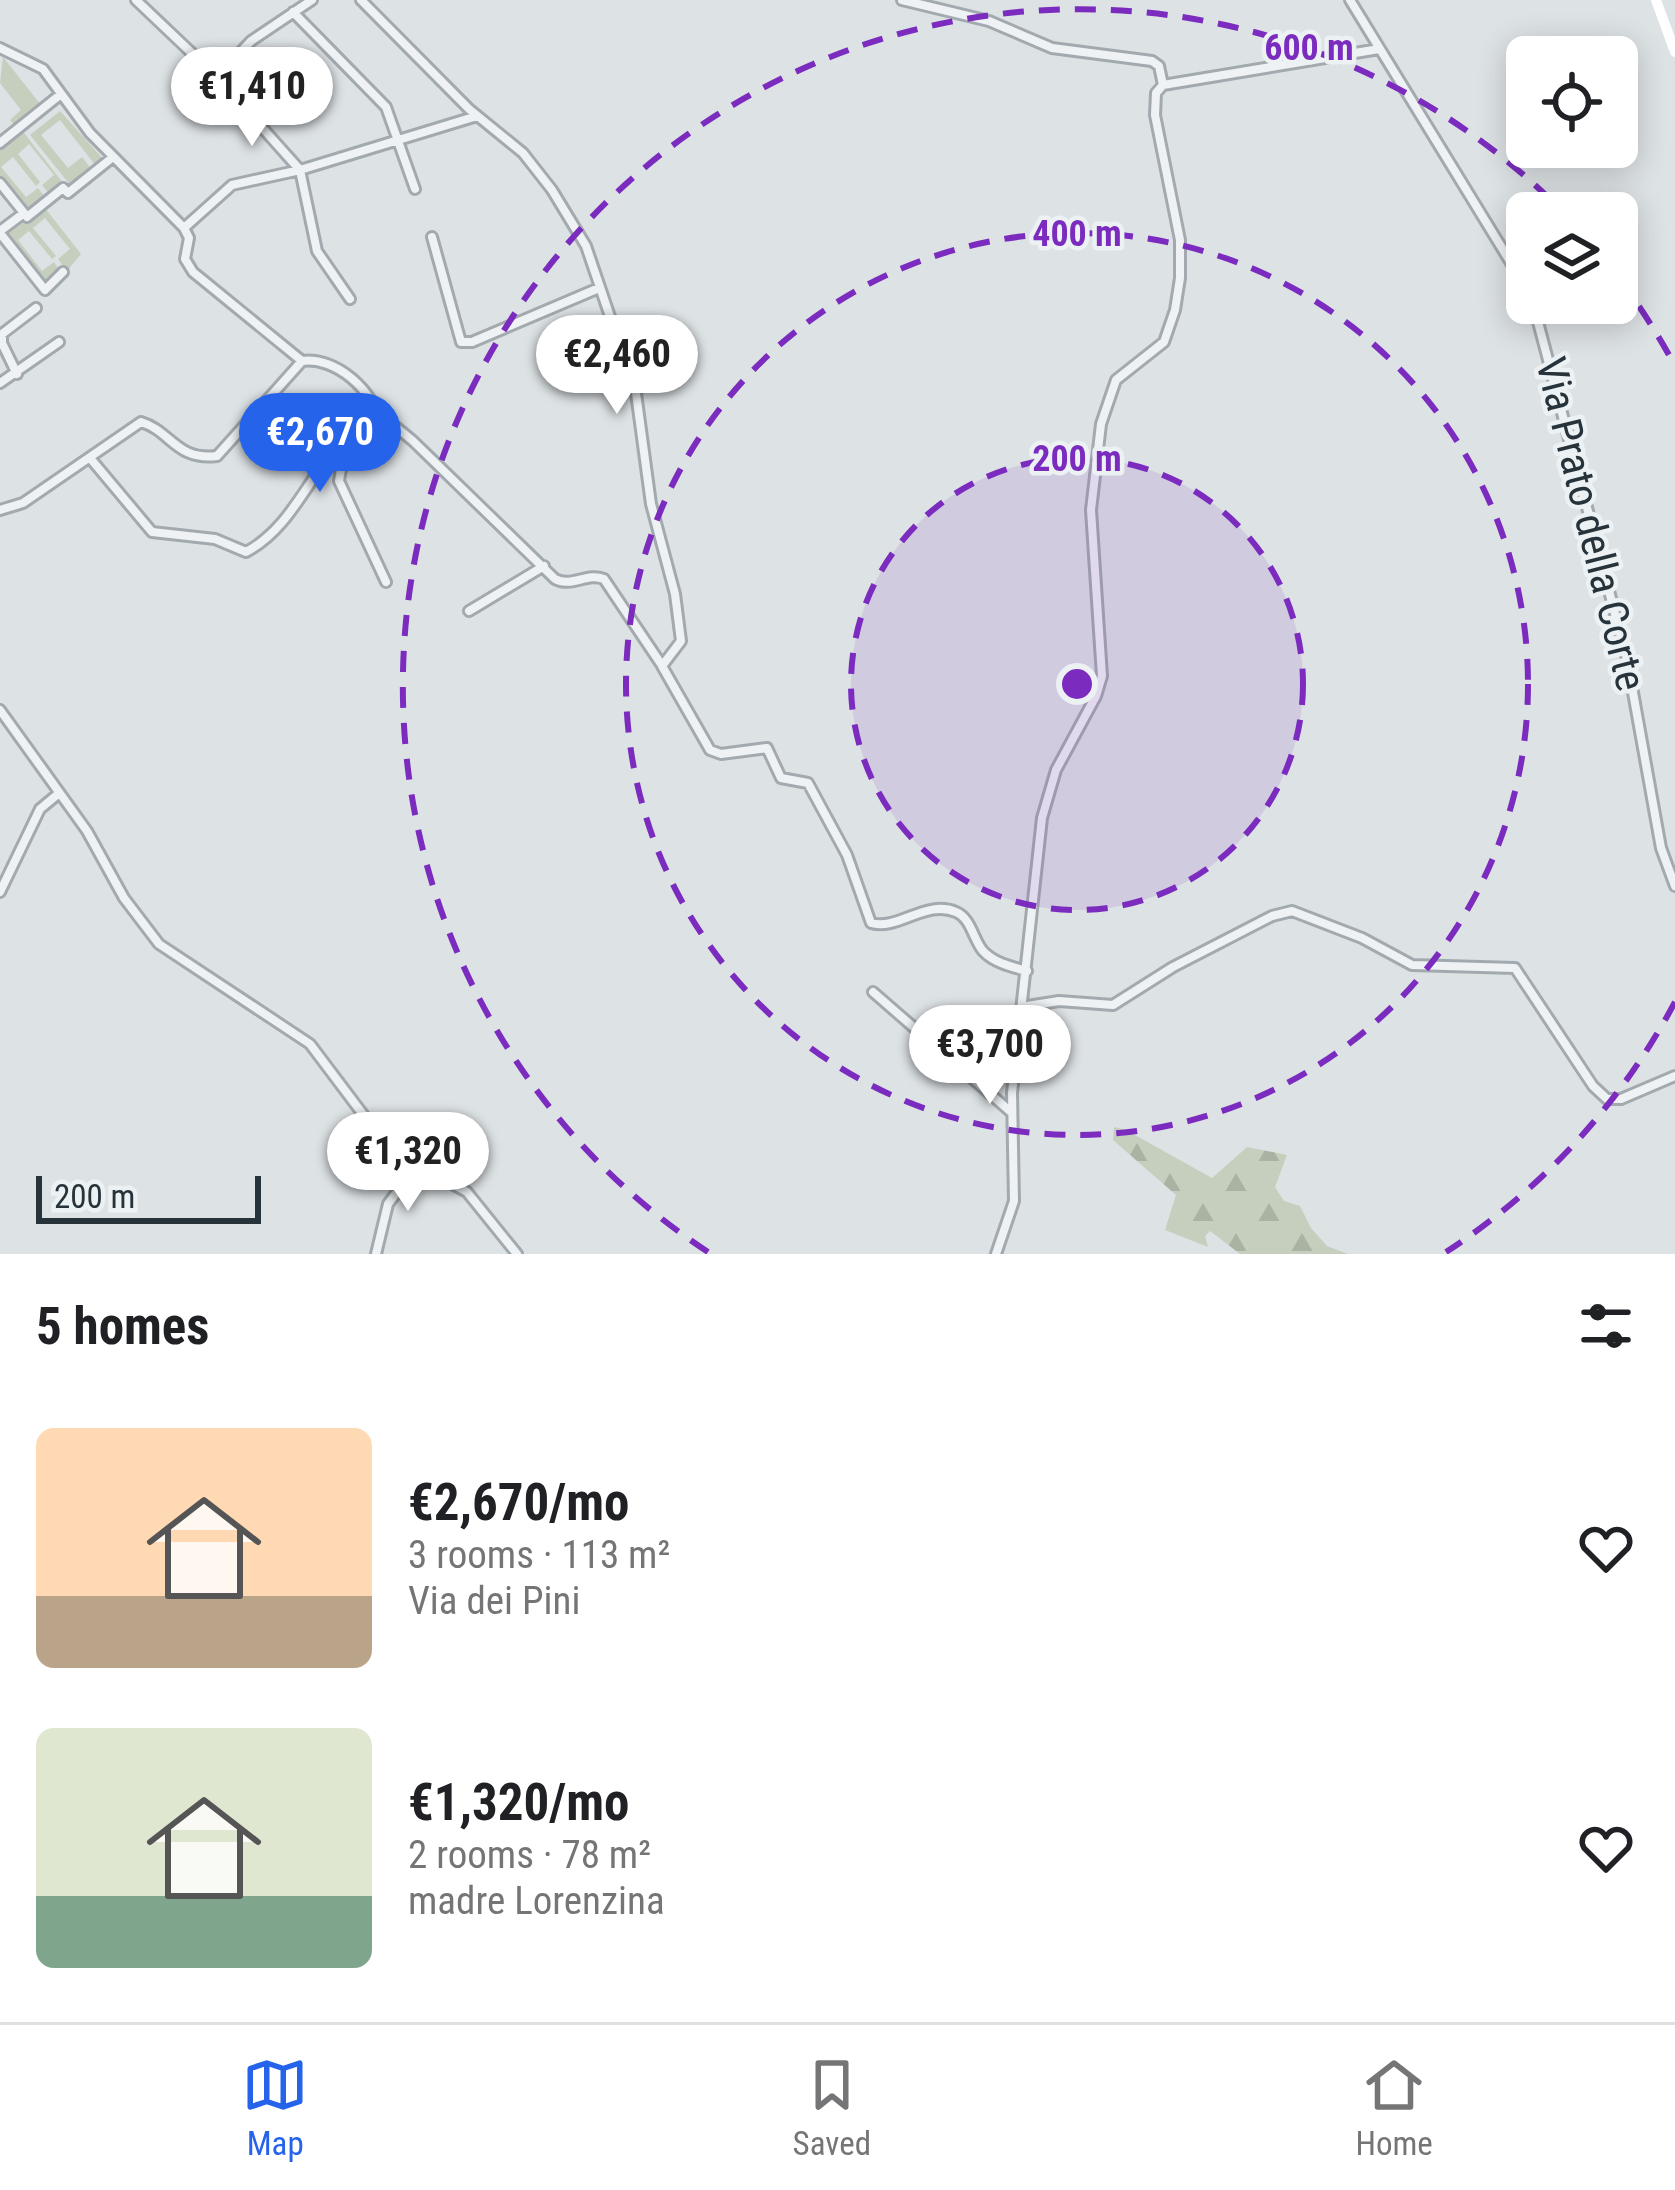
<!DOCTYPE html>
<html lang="en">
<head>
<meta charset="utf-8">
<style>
	body { margin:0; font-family:"Roboto Condensed",sans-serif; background:#f2f2f2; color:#202124; height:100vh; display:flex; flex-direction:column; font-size:45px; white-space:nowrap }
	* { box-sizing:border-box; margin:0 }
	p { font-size:39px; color:#757577 }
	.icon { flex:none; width:66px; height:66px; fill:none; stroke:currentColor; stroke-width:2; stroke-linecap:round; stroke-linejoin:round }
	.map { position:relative; height:1254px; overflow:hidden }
	.details { display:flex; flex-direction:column; background:#fff; flex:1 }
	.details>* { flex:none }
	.tools { position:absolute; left:1506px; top:36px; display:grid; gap:24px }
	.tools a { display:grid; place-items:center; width:132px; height:132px; border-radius:18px; background:#fff; box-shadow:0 6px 30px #0003; font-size:60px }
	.scale { position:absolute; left:36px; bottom:30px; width:225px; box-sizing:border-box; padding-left:12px; border:6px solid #27333b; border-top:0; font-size:33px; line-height:42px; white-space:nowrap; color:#27333b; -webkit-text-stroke:9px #ecf1f3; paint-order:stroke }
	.price { position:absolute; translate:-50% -102px; padding:0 27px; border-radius:42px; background:#fff; color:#222; font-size:39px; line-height:78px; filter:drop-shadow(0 3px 6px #0008) }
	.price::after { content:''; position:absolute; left:50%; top:72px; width:36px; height:27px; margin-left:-18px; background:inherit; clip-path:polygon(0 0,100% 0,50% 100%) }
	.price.active { background:#2563eb; color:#fff }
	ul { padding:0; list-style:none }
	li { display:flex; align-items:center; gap:36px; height:300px; padding:0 36px }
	li span { display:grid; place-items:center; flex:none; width:336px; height:240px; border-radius:18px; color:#555 }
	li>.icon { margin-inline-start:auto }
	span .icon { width:144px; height:144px; fill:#fffc; stroke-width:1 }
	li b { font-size:51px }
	h2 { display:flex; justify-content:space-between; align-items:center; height:144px; padding:0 36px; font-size:51px }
	.tab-bar { display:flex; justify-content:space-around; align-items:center; height:168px; border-top:3px solid #e0e0e0; background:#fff; font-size:33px; color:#757577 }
	.tab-bar a { display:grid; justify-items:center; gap:6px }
	.tab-bar .active { color:#2563eb }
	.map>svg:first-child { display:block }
	.green { fill:#c6cfbe }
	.forest { fill:url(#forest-firs) }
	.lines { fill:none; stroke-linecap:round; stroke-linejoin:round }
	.street-casing { stroke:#a3aaaf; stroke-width:14 }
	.street { stroke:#eff2f4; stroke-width:8 }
	.secondary { stroke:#fff; stroke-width:10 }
	.ring { fill:none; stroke:#7b2cbf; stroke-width:6; stroke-dasharray:21 15 }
	.labels { text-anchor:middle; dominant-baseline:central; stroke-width:9; stroke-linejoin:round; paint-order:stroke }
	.street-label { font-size:42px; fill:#27333b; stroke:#ecf1f3 }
	.centre { fill:#7b2cbf; stroke:#ecf1f3; stroke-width:6 }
	.ring-label { font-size:36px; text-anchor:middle; font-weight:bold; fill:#7b2cbf; stroke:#ecf1f3; stroke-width:9; stroke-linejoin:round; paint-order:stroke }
</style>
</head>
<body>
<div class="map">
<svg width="1675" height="1254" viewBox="0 0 1675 1254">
	<defs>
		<pattern id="forest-firs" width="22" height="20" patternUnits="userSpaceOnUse" patternTransform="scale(3)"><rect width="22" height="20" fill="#c6cfbe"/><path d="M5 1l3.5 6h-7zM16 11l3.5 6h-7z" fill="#aab2a4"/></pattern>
	</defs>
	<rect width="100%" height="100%" fill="#dde2e5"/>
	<path class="green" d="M 3,57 L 41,105 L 15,126 L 10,120 L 21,110 L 0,83 Z
		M 60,111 L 104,160 L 96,166 L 60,120 L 41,135 L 68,168 L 82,157 L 92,170 L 71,186 L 30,135 Z
		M 21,129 L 63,183 L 49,194 L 42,185 L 54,175 L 29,144 L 18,154 L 40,182 L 36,186 L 13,157 L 1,167 L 26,197 L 38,188 L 45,197 L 27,212 L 0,177 L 0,147 Z
		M 45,208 L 81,254 L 67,271 L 58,259 L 70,249 L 45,218 L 33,228 L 56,256 L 52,259 L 29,231 L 18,240 L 42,271 L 54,262 L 59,270 L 45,284 L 4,234 Z"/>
	<path class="forest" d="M 1114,1127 L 1126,1130 L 1212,1178 L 1247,1147 L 1287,1155 L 1275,1187 L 1284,1201 L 1300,1206 L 1311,1228 L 1327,1246 L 1348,1254 L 1240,1254 L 1210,1231 L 1205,1236 L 1208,1247 L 1165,1230 L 1176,1195 L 1113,1140 Z"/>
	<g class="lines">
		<defs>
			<path id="street" d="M 136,0 L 217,77 L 300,170 L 317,251 L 350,299
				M 361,0 L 469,109 L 523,153 L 552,190 L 586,246 L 636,393 L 651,504 L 675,594 L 681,641 L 662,666 L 710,750 L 721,754 L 767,748 L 781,778 L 808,783 L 847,855 L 871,923 C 898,931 926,899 956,912 C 971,918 973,939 983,951 C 994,963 1012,967 1027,971
				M 902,0 L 989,21 L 1052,48 L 1152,61 L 1159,66 L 1163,85
				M 1350,0 L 1527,289
				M 293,12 L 386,107 L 415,189
				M 0,48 L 43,69 L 90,133 L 184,228 L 189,238 L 185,259 L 193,272 L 302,361 C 335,356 375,391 380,424 L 396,427 L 413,441 L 555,579 C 572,588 587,572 604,579 L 661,664
				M 217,77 L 251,41 L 312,0
				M 1163,85 L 1379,49
				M 0,143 L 61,94
				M 0,183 L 24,213
				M 184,228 L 232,185 L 300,170 L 477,116
				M 0,231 L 24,213 L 27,217 L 63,188 L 68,193 L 113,157
				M 0,233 L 45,290 L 63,272
				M 432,237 L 461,342 L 472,342 L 599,288
				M 1533,303 L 1627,659 L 1661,848 L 1675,886
				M 17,374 L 2,343 L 2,334 L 36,308
				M 0,383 L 59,342
				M 380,424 C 360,439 341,455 339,481 L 386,582
				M 90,458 L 152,532 L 215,539 L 246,552 C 288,530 306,483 335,449
				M 0,510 L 23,503 L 141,422 C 171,431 176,461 217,456 L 302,361
				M 469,611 L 544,566
				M 0,710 L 87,831 L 124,898 L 159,944 L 310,1044 L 377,1133 L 414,1163 L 467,1192 L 517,1254
				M 0,892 L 40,809 L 58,794
				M 873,992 L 1011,1112
				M 1021,1007 L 1059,1001 L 1113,1005 L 1173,967 L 1272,916 L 1292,911 L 1362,938 L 1412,965 L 1515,968 L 1593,1086 L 1607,1099 L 1621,1099 L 1675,1076
				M 376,1254 L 388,1204 L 417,1165
				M 996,1254 L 1014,1201 L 1012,1093 L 1042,818 L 1056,770 L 1096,696 L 1102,676 L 1091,510 L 1101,424 L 1116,380 L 1164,342 L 1175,310 L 1180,278 L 1180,240 L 1155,115 L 1156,93 L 1163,85"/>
		</defs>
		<use href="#street" class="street-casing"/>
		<use href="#street" class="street"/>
		<path class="secondary" d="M 1656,0 L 1675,52"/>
	</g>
	<circle cx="1077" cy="684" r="226" fill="#7b2cbf" fill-opacity=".12"/>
	<g class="ring">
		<circle cx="1077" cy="684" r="226"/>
		<circle cx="1077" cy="684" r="451"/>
		<path d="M1675 1002A677 677 0 0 1 1446 1252M708 1252A677 677 0 1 1 1560 209M1618 277A677 677 0 0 1 1675 366"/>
	</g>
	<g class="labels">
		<g class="street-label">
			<text transform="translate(1591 524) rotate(76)">Via Prato della Corte</text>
		</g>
	</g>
	<circle cx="1077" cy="684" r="18" class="centre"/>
	<g class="ring-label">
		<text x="1309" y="60">600 m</text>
		<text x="1077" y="246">400 m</text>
		<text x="1077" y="471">200 m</text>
	</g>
</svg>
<div class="tools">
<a><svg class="icon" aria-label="locate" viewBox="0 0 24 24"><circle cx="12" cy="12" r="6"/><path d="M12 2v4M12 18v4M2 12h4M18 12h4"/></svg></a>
<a><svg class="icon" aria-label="layers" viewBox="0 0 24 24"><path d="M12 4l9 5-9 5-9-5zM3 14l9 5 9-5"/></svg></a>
</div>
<div class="scale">200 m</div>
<b class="price" style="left:252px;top:149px">€1,410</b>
<b class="price" style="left:617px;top:417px">€2,460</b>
<b class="price active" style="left:320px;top:495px">€2,670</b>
<b class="price" style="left:990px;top:1107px">€3,700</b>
<b class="price" style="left:408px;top:1214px">€1,320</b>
</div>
<section class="details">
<h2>5 homes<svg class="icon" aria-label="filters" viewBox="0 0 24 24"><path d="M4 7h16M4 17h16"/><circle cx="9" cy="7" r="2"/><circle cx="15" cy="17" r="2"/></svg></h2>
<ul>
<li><span style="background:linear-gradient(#ffd9b3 70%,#b9a48a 0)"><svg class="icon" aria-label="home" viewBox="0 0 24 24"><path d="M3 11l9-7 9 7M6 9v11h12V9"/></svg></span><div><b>€2,670/mo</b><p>3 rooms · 113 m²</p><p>Via dei Pini</p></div><svg class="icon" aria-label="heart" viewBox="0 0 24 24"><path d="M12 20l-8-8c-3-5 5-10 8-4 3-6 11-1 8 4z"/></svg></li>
<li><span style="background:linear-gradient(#dfe7d0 70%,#7fa58c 0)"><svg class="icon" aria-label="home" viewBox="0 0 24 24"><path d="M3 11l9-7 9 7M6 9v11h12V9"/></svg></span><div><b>€1,320/mo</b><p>2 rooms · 78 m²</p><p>madre Lorenzina</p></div><svg class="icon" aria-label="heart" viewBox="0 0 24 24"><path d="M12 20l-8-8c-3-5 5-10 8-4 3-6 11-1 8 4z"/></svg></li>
</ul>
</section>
<nav class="tab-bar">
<a class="active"><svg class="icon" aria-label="map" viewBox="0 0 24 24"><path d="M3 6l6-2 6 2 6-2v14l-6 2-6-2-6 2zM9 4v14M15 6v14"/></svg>Map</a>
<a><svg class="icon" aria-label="saved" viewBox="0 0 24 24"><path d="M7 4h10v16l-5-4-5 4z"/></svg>Saved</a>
<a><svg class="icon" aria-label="home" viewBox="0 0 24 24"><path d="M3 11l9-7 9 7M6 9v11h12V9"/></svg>Home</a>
</nav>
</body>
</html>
